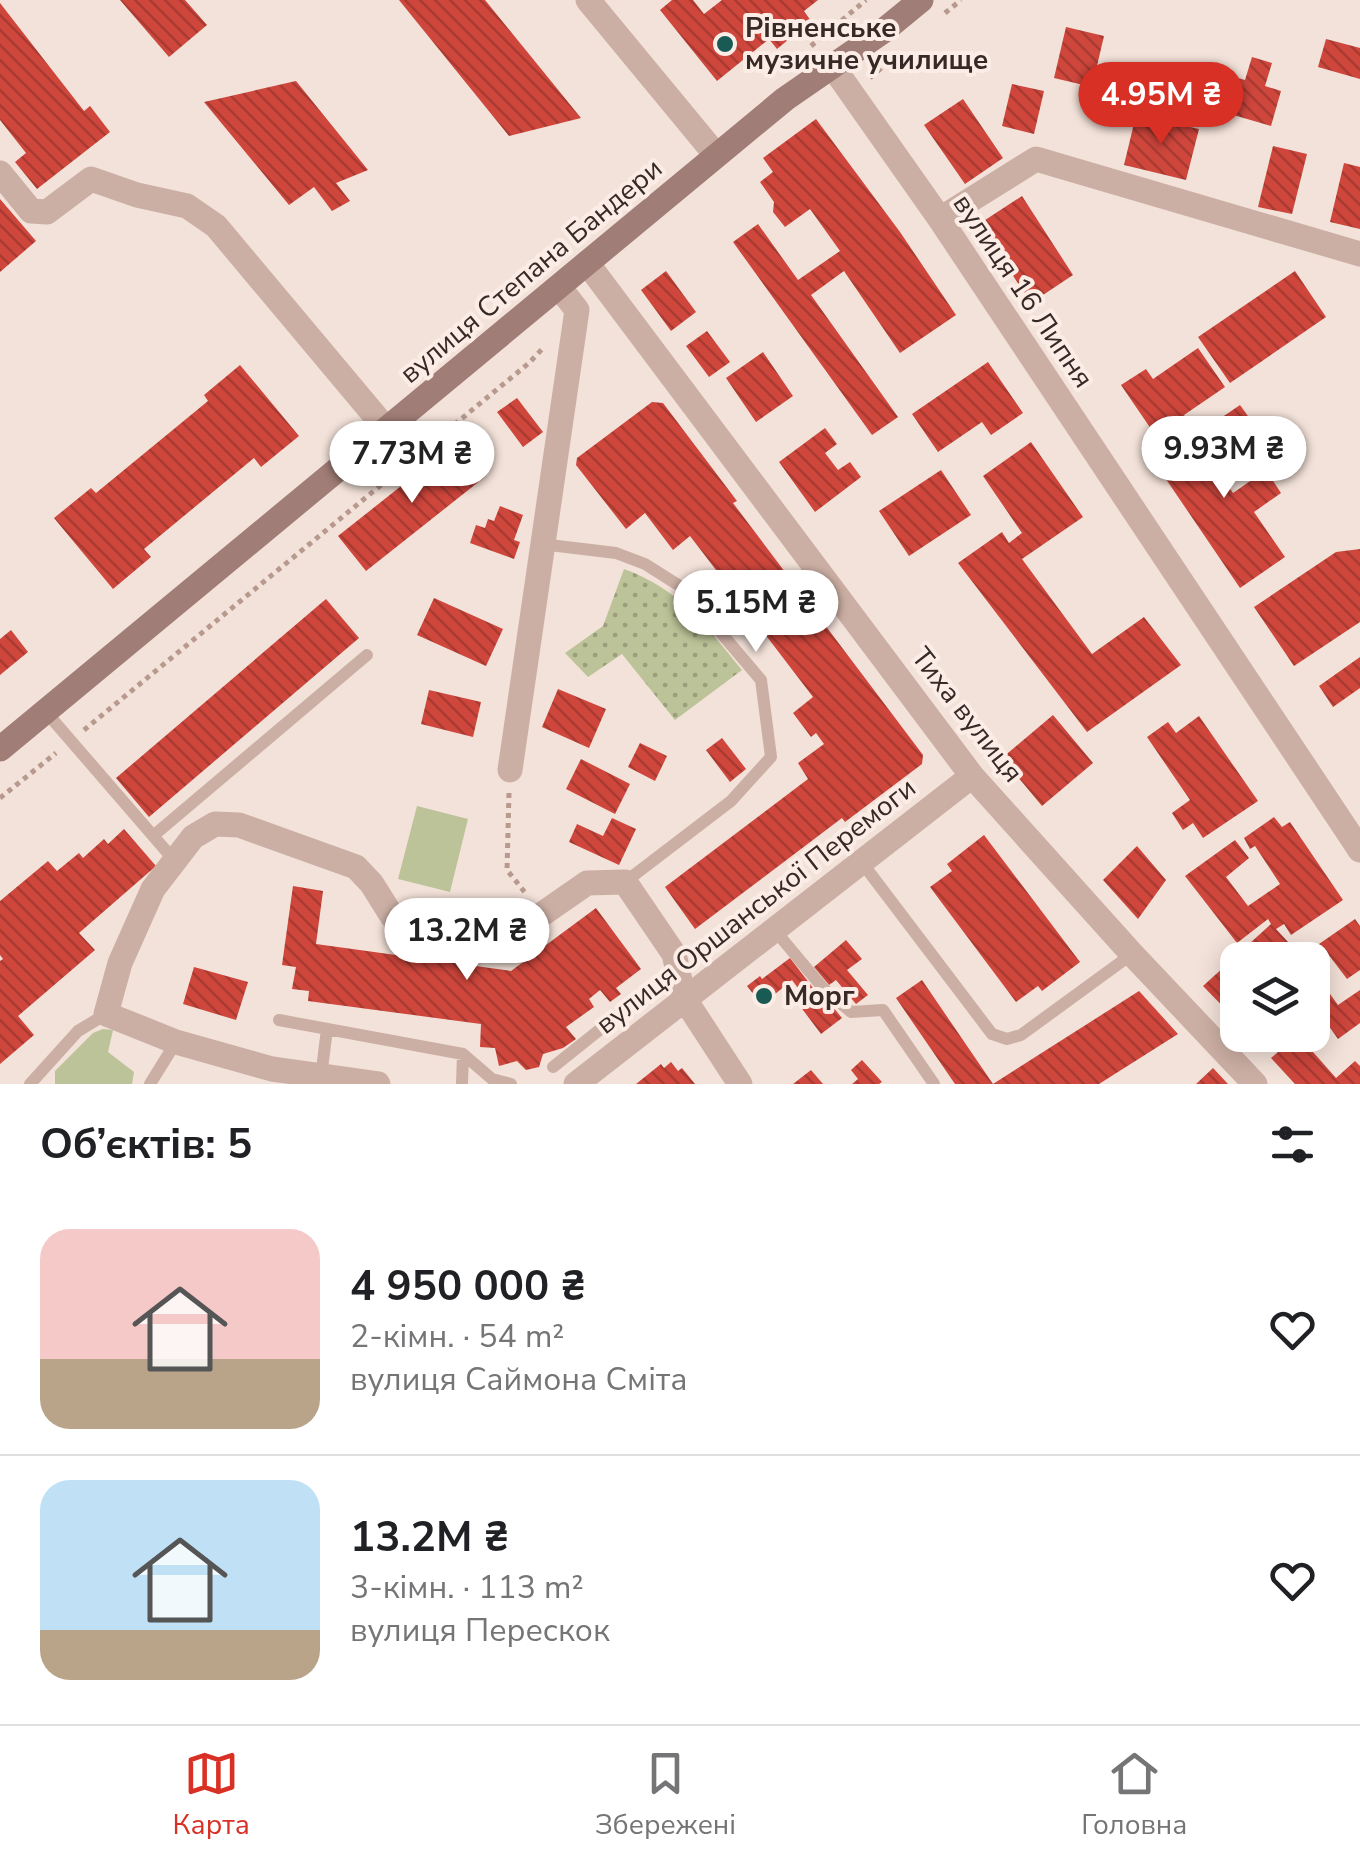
<!DOCTYPE html>
<html lang="uk">
<head>
<meta charset="utf-8">
<style>
	body { margin:0; font-family:"Nunito Sans",sans-serif; background:#f6f6f6; color:#202124; height:100vh; display:flex; flex-direction:column; font-size:38px; white-space:nowrap }
	* { box-sizing:border-box; margin:0 }
	p { font-size:32px; color:#757577 }
	.icon { flex:none; width:55px; height:55px; fill:none; stroke:currentColor; stroke-width:2; stroke-linecap:round; stroke-linejoin:round }
	.map { position:relative; height:1084px; overflow:hidden }
	.sheet { display:flex; flex-direction:column; background:#fff; flex:1 }
	.sheet>* { flex:none }
	.tools { position:absolute; left:1220px; top:942px; display:grid; gap:20px }
	.tools a { display:grid; place-items:center; width:110px; height:110px; border-radius:20px; background:#fff; box-shadow:0 5px 25px #0003; font-size:50px }
	.price { position:absolute; translate:-50% -85px; padding:0 22px; border-radius:35px; background:#fff; color:#222; font-size:32px; line-height:65px; filter:drop-shadow(0 2px 5px #0008) }
	.price::after { content:''; position:absolute; left:50%; top:60px; width:30px; height:22px; margin-left:-15px; background:inherit; clip-path:polygon(0 0,100% 0,50% 100%) }
	.price.on { background:#d93025; color:#fff }
	ul { padding:0; list-style:none }
	li { display:flex; align-items:center; gap:30px; height:250px; padding:0 40px }
	li+li { border-top:2px solid #e0e0e0 }
	li span { display:grid; place-items:center; flex:none; width:280px; height:200px; border-radius:30px; color:#555 }
	li>.icon { margin-inline-start:auto }
	span .icon { width:120px; height:120px; fill:#fffc; stroke-width:1 }
	li b { font-size:42px }
	h2 { display:flex; justify-content:space-between; align-items:center; height:120px; padding:0 40px; font-size:42px }
	.menu { display:flex; justify-content:space-around; align-items:center; height:140px; border-top:2px solid #e0e0e0; background:#fff; font-size:28px; color:#757577 }
	.menu a { display:grid; justify-items:center; gap:5px }
	.menu .on { color:#d93025 }
	.map>svg:first-child { display:block }
	.grass { fill:#bcc398 }
	.park { fill:url(#park-dots) }
	.building { fill:url(#building-back-hatch) }
	.lines { fill:none; stroke-linecap:round; stroke-linejoin:round }
	.path { stroke:#b8998e; stroke-width:5; stroke-dasharray:5 5; stroke-linecap:butt }
	.lane { stroke:#ccafa4; stroke-width:12 }
	.street { stroke:#ccafa4; stroke-width:25 }
	.secondary { stroke:#a07d76; stroke-width:25 }
	.poi-dot { fill:#195b54; stroke:#fbede6; stroke-width:4 }
	.labels { text-anchor:middle; dominant-baseline:central; stroke-width:8; stroke-linejoin:round; paint-order:stroke }
	.poi-label { font-size:28px; font-weight:bold; fill:#372926; stroke:#fbede6; text-anchor:start }
	.street-label { font-size:28px; fill:#372926; stroke:#fbede6 }
</style>
</head>
<body>
<div class="map">
<svg width="1360" height="1084" viewBox="0 0 1360 1084">
	<defs>
		<pattern id="park-dots" width="8" height="8" patternUnits="userSpaceOnUse" patternTransform="scale(2.5)"><rect width="8" height="8" fill="#bcc398"/><path d="M2 2h.1M6 6h.1" fill="none" stroke="#9a9e7c" stroke-width="1.8" stroke-linecap="round"/></pattern>
		<pattern id="building-back-hatch" width="6" height="6" patternUnits="userSpaceOnUse" patternTransform="scale(2.5)"><rect width="6" height="6" fill="#ce463c"/><path d="M-1 5l2 2M0 0l6 6M5-1l2 2" fill="none" stroke="#a83a32"/></pattern>
	</defs>
	<rect width="100%" height="100%" fill="#f3e2d9"/>
	<path class="grass" d="M 417,806 L 468,819 L 450,892 L 398,879 Z
		M 103,1029 L 113,1030 L 108,1052 L 134,1072 L 132,1084 L 55,1084 L 55,1071 L 93,1033 Z"/>
	<path class="park" d="M 624,569 C 681,590 705,625 742,670 L 675,720 L 622,654 L 588,677 L 565,653 L 603,626 Z"/>
	<path class="building" d="M 120,0 L 185,0 L 207,25 L 169,57 Z
		M 399,0 L 485,0 L 581,118 L 509,136 Z
		M 672,0 L 693,0 L 704,14 L 722,0 L 818,0 L 804,11 L 811,21 L 777,49 L 769,39 L 717,81 L 660,10 Z
		M 0,3 L 84,111 L 90,106 L 110,132 L 37,189 L 15,162 L 26,153 L 0,120 Z
		M 1066,27 L 1104,36 L 1092,87 L 1054,78 Z
		M 1326,39 L 1360,48 L 1360,79 L 1318,67 Z
		M 1252,57 L 1272,63 L 1265,86 L 1281,91 L 1271,126 L 1213,109 L 1224,74 L 1245,80 Z
		M 296,81 L 368,170 L 336,183 L 350,201 L 332,211 L 314,187 L 289,205 L 204,102 Z
		M 1012,84 L 1044,91 L 1034,134 L 1002,126 Z
		M 963,99 L 1003,158 L 965,184 L 924,125 Z
		M 1136,115 L 1199,129 L 1186,180 L 1124,165 Z
		M 816,119 L 900,232 L 956,315 L 900,353 L 844,271 L 811,295 L 898,417 L 872,435 L 733,242 L 758,224 L 798,280 L 840,251 L 810,209 L 785,227 L 773,212 L 774,202 L 760,182 L 773,172 L 763,158 Z
		M 1273,146 L 1307,154 L 1292,214 L 1258,207 Z
		M 1344,163 L 1360,167 L 1360,229 L 1330,222 Z
		M 1022,196 L 1073,275 L 1031,303 L 979,224 Z
		M 0,199 L 36,241 L 0,272 Z
		M 666,271 L 696,312 L 671,331 L 641,290 Z
		M 1295,271 L 1326,317 L 1230,383 L 1198,337 Z
		M 707,331 L 730,362 L 709,377 L 686,346 Z
		M 1198,348 L 1225,387 L 1184,415 L 1192,428 L 1164,448 L 1121,385 L 1146,369 L 1153,379 Z
		M 763,352 L 793,396 L 756,422 L 726,378 Z
		M 988,362 L 1023,413 L 991,435 L 982,422 L 938,452 L 912,414 Z
		M 240,365 L 299,436 L 261,467 L 254,458 L 144,549 L 151,557 L 113,589 L 54,518 L 91,488 L 96,493 L 208,401 L 204,395 Z
		M 517,398 L 543,432 L 523,447 L 497,412 Z
		M 652,402 L 663,403 L 737,501 L 733,503 L 923,755 L 922,764 L 845,822 L 842,818 L 695,929 L 665,887 L 808,779 L 798,763 L 824,744 L 816,733 L 811,737 L 793,713 L 813,697 L 690,536 L 673,550 L 645,513 L 626,529 L 576,465 L 577,458 Z
		M 1240,405 L 1253,423 L 1206,455 L 1233,493 L 1266,470 L 1281,493 L 1254,512 L 1285,557 L 1240,588 L 1155,463 Z
		M 825,428 L 837,444 L 825,453 L 838,470 L 850,462 L 861,477 L 815,512 L 779,462 Z
		M 458,441 L 486,476 L 366,571 L 338,536 Z
		M 1031,442 L 1083,517 L 1022,559 L 1092,654 L 1144,617 L 1181,665 L 1087,732 L 958,563 L 1002,532 L 1009,543 L 1022,533 L 983,476 Z
		M 941,470 L 971,515 L 909,556 L 879,511 Z
		M 500,506 L 523,515 L 514,540 L 520,542 L 514,559 L 470,543 L 476,525 L 485,528 L 488,519 L 494,521 Z
		M 1360,549 L 1360,622 L 1294,666 L 1254,607 L 1336,552 Z
		M 434,598 L 503,629 L 486,666 L 417,635 Z
		M 326,599 L 359,638 L 149,817 L 116,778 Z
		M 11,630 L 28,652 L 0,675 L 0,639 Z
		M 1360,657 L 1360,688 L 1333,707 L 1319,686 Z
		M 558,689 L 606,709 L 589,748 L 542,727 Z
		M 429,690 L 481,702 L 473,737 L 421,724 Z
		M 1053,715 L 1093,763 L 1042,806 L 1002,758 Z
		M 1199,716 L 1258,801 L 1203,838 L 1193,823 L 1183,830 L 1172,813 L 1190,800 L 1147,737 L 1168,722 L 1176,733 Z
		M 722,738 L 746,769 L 730,782 L 706,750 Z
		M 640,743 L 667,756 L 655,781 L 628,767 Z
		M 581,759 L 630,784 L 615,814 L 566,789 Z
		M 1274,817 L 1282,827 L 1290,822 L 1343,900 L 1291,935 L 1284,924 L 1276,929 L 1289,943 L 1272,960 L 1238,960 L 1238,1022 L 1203,986 L 1271,924 L 1268,919 L 1237,943 L 1185,876 L 1235,840 L 1249,858 L 1226,877 L 1248,906 L 1280,884 L 1255,846 L 1250,849 L 1244,838 Z
		M 612,818 L 636,829 L 619,865 L 569,842 L 577,824 L 603,836 Z
		M 124,829 L 156,866 L 79,933 L 95,950 L 18,1016 L 34,1035 L 0,1064 L 0,961 L 3,959 L 0,955 L 0,901 L 48,861 L 57,871 L 79,853 L 83,858 L 104,839 L 108,844 Z
		M 984,835 L 1080,962 L 1042,991 L 1038,986 L 1016,1002 L 930,887 L 952,871 L 947,864 Z
		M 1137,846 L 1166,880 L 1138,919 L 1103,880 Z
		M 293,886 L 323,891 L 316,944 L 511,971 L 596,908 L 641,969 L 616,988 L 621,994 L 610,1002 L 600,990 L 589,999 L 594,1007 L 566,1027 L 576,1039 L 563,1048 L 543,1054 L 539,1067 L 526,1070 L 517,1061 L 499,1066 L 495,1048 L 480,1047 L 481,1024 L 308,1001 L 309,991 L 292,989 L 296,967 L 282,965 Z
		M 1355,919 L 1360,926 L 1360,970 L 1347,979 L 1328,954 L 1312,964 L 1312,960 L 1296,960 Z
		M 846,940 L 862,959 L 847,970 L 868,995 L 856,1004 L 836,980 L 829,985 L 814,967 Z
		M 790,958 L 820,997 L 823,995 L 842,1018 L 821,1034 L 800,1006 L 807,1000 L 792,980 L 762,1005 L 747,986 L 760,976 L 762,979 Z
		M 194,967 L 248,982 L 236,1020 L 183,1004 Z
		M 1312,969 L 1338,1005 L 1360,990 L 1360,1023 L 1338,1039 L 1312,1002 Z
		M 922,980 L 993,1084 L 1139,991 L 1178,1034 L 1099,1084 L 955,1084 L 896,998 Z
		M 1298,1035 L 1336,1078 L 1355,1061 L 1360,1066 L 1360,1084 L 1295,1084 L 1271,1058 Z
		M 862,1060 L 882,1082 L 879,1084 L 852,1084 L 858,1079 L 851,1070 Z
		M 671,1062 L 678,1071 L 682,1068 L 695,1084 L 636,1084 L 661,1064 L 664,1068 Z
		M 1213,1068 L 1228,1084 L 1196,1084 Z
		M 811,1070 L 823,1084 L 793,1084 Z"/>
	<g class="lines">
		<path class="path" d="M 945,13 L 961,0
			M 811,46 L 866,0
			M 870,78 L 888,62
			M 84,730 L 529,363 L 544,347
			M 509,793 L 507,870 L 527,895
			M 0,798 L 56,753"/>
		<path class="lane" d="M 541,544 L 616,553 L 645,564 L 683,588 L 761,680 L 771,757 L 731,801 L 625,882
			M 46,712 L 174,860
			M 153,836 L 367,655
			M 860,860 L 992,1034 L 1007,1039 L 1021,1035 L 1132,954
			M 773,928 L 823,988 L 851,1012 L 883,1010 L 934,1084
			M 279,1020 L 463,1054 L 492,1079 L 511,1084
			M 553,1067 L 677,968
			M 321,1077 L 327,1029
			M 30,1084 L 78,1031 L 106,1014
			M 150,1084 L 176,1042
			M 462,1084 L 463,1054"/>
		<path class="street" d="M 588,0 L 716,155
			M 833,67 L 940,219 L 1360,850
			M 0,173 L 31,211 L 47,212 L 91,179 L 137,195 L 187,206 L 216,226 L 387,430
			M 940,219 L 1036,159 L 1360,254
			M 587,263 L 972,776 L 1132,954 L 1255,1084
			M 510,770 L 577,310 L 559,287
			M 378,1084 L 272,1069 L 176,1042 L 106,1014 L 120,963 L 153,889 L 193,837 L 215,824 L 239,825 L 356,867 L 372,884 L 392,916 L 408,925 L 496,936 L 525,926 L 587,883 L 625,882 L 674,954 L 684,998 L 740,1084
			M 576,1084 L 972,776"/>
		<path class="secondary" d="M 0,749 L 785,99 L 882,32 L 921,0"/>
	</g>
	<g class="poi-dot">
		<circle cx="725" cy="44" r="10"/>
		<circle cx="764" cy="996" r="10"/>
	</g>
	<g class="labels">
		<g class="poi-label">
			<text x="745" y="28">Рівненське<tspan x="745" dy="32">музичне училище</tspan></text>
			<text x="784" y="996">Морг</text>
		</g>
		<g class="street-label">
			<text transform="translate(531 271) rotate(-40)">вулиця Степана Бандери</text>
			<text transform="translate(1023 291) rotate(56)">вулиця 16 Липня</text>
			<text transform="translate(967 715) rotate(52)">Тиха вулиця</text>
			<text transform="translate(756 906) rotate(-38)">вулиця Оршанської Перемоги</text>
		</g>
	</g>
</svg>
<div class="tools">
<a><svg class="icon" aria-label="layers" viewBox="0 0 24 24"><path d="M12 4l9 5-9 5-9-5zM3 14l9 5 9-5"/></svg></a>
</div>
<b class="price on" style="left:1161px;top:147px">4.95M ₴</b>
<b class="price" style="left:1224px;top:501px">9.93M ₴</b>
<b class="price" style="left:412px;top:506px">7.73M ₴</b>
<b class="price" style="left:756px;top:655px">5.15M ₴</b>
<b class="price" style="left:467px;top:983px">13.2M ₴</b>
</div>
<section class="sheet">
<h2>Об’єктів: 5<svg class="icon" aria-label="filters" viewBox="0 0 24 24"><path d="M4 7h16M4 17h16"/><circle cx="9" cy="7" r="2"/><circle cx="15" cy="17" r="2"/></svg></h2>
<ul>
<li><span style="background:linear-gradient(#f6c9c9 65%,#b9a48a 0)"><svg class="icon" aria-label="home" viewBox="0 0 24 24"><path d="M3 11l9-7 9 7M6 9v11h12V9"/></svg></span><div><b>4 950 000 ₴</b><p>2-кімн. · 54 m²</p><p>вулиця Саймона Сміта</p></div><svg class="icon" aria-label="heart" viewBox="0 0 24 24"><path d="M12 20l-8-8c-3-5 5-10 8-4 3-6 11-1 8 4z"/></svg></li>
<li><span style="background:linear-gradient(#bfe0f5 75%,#b9a48a 0)"><svg class="icon" aria-label="home" viewBox="0 0 24 24"><path d="M3 11l9-7 9 7M6 9v11h12V9"/></svg></span><div><b>13.2M ₴</b><p>3-кімн. · 113 m²</p><p>вулиця Перескок</p></div><svg class="icon" aria-label="heart" viewBox="0 0 24 24"><path d="M12 20l-8-8c-3-5 5-10 8-4 3-6 11-1 8 4z"/></svg></li>
</ul>
</section>
<nav class="menu">
<a class="on"><svg class="icon" aria-label="map" viewBox="0 0 24 24"><path d="M3 6l6-2 6 2 6-2v14l-6 2-6-2-6 2zM9 4v14M15 6v14"/></svg>Карта</a>
<a><svg class="icon" aria-label="saved" viewBox="0 0 24 24"><path d="M7 4h10v16l-5-4-5 4z"/></svg>Збережені</a>
<a><svg class="icon" aria-label="home" viewBox="0 0 24 24"><path d="M3 11l9-7 9 7M6 9v11h12V9"/></svg>Головна</a>
</nav>
</body>
</html>
